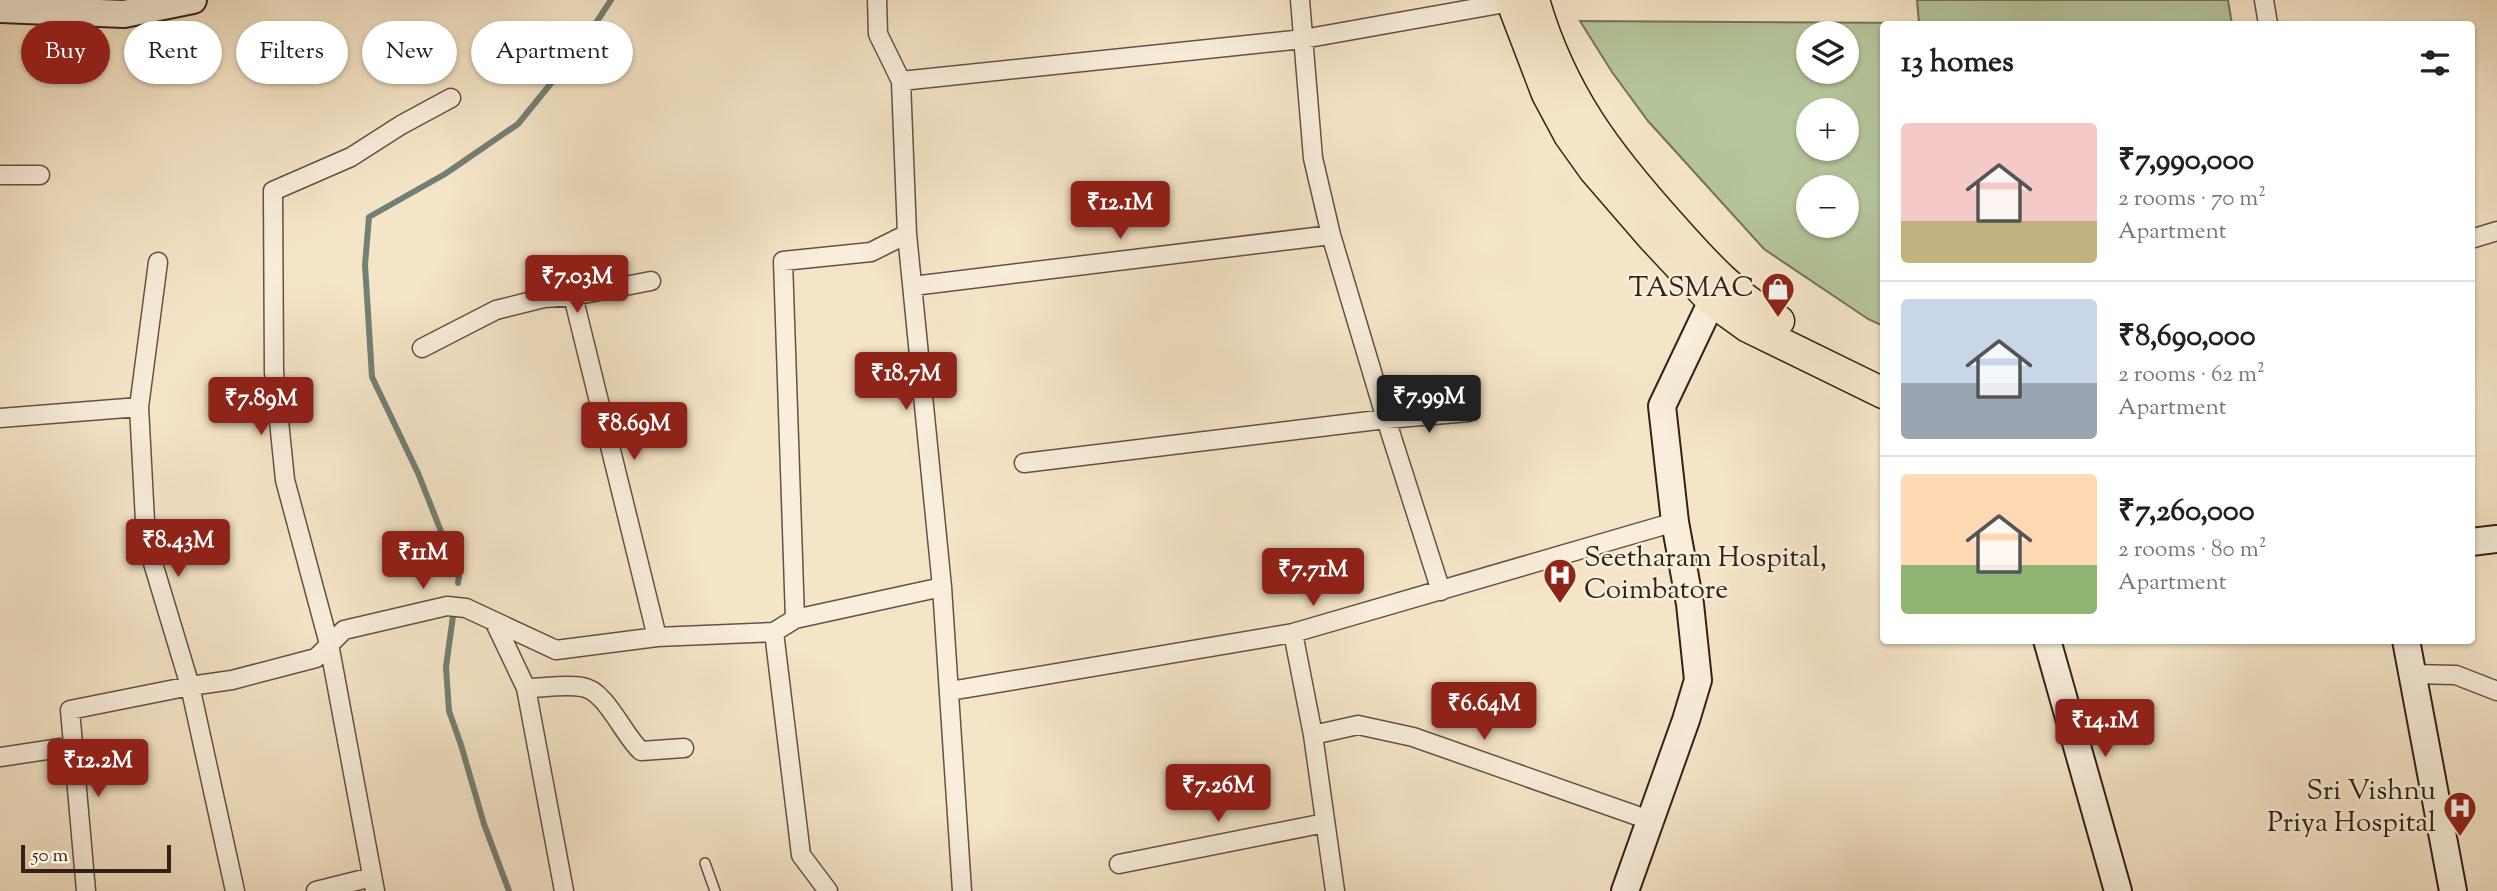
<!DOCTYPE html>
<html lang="en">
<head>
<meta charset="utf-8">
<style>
	body { margin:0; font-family:"Sorts Mill Goudy",serif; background:#f6f6f6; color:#202124; height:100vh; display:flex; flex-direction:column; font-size:26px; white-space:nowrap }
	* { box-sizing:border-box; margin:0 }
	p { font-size:23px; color:#757577 }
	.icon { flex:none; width:38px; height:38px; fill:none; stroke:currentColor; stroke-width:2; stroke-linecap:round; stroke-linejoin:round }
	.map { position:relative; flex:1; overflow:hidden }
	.sheet { position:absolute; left:1880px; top:21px; width:595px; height:623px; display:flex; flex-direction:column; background:#fff; border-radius:7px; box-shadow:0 2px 5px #0004 }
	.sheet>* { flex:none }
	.banner { position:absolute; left:21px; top:21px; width:665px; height:63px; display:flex; gap:14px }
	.fabs { position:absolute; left:1796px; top:21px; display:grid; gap:14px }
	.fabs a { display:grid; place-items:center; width:63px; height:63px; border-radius:50%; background:#fff; box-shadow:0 2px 5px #0004; font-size:35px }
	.scale { position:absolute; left:21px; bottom:18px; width:150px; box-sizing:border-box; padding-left:7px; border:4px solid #352116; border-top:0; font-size:19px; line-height:24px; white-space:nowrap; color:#352116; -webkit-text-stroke:5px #f8eedb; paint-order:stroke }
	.price { position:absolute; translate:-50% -60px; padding:0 16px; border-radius:7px; background:#8f2418; color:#fff; font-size:23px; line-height:46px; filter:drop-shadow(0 2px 4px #0008) }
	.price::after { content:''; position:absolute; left:50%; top:42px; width:21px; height:16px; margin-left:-10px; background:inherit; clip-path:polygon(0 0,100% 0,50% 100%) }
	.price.active { background:#222; color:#fff }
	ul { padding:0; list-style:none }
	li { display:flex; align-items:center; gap:21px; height:175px; padding:0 21px }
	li+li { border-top:2px solid #e0e0e0 }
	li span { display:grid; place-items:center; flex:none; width:196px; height:140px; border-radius:7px; color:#555 }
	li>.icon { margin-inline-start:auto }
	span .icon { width:84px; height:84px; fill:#fffc; stroke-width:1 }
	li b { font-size:30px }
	h2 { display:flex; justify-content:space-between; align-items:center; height:84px; padding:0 21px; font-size:30px }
	.chip { padding:0 24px; border-radius:32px; background:#fff; box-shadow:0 2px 5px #0004; font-size:24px; line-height:63px }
	.chip.active { background:#8f2418; color:#fff }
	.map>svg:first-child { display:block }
	.green { fill:#b5c69b; stroke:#757458; stroke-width:2; fill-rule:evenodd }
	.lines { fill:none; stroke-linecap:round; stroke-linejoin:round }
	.stream { stroke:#738074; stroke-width:6 }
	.lane-casing { stroke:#655242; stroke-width:12 }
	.street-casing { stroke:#655242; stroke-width:21 }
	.secondary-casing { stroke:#352116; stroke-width:30 }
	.primary-casing { stroke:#352116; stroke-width:33 }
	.lane { stroke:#f8eedb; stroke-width:9 }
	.street { stroke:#f8eedb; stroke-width:18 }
	.secondary { stroke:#f8eedb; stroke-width:26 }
	.primary { stroke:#f5e5c7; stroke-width:30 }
	.labels { text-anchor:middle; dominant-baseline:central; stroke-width:5; stroke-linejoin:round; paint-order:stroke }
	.poi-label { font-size:28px; fill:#352116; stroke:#f8eedb; text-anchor:end }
</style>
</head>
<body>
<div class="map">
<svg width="2497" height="891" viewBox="0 0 2497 891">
	<rect width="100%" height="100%" fill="#f5e5c7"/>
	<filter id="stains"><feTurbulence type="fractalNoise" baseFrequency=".00286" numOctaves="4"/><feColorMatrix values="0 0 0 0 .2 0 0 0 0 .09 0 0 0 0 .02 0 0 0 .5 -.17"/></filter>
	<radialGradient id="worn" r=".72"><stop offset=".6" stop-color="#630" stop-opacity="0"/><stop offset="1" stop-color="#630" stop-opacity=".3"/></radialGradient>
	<path class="green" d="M 1917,0 L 2228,0 L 2232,24 L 1883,24 L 1883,326 L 1868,319 L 1764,249 L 1648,121 L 1612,72 L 1580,21 L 1919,23 ZM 1808,33 L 1846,33 L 1846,72 L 1808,72 ZM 1808,110 L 1846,110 L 1846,149 L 1808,149 ZM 1808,187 L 1846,187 L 1846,226 L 1808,226 Z"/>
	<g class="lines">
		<path class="stream" d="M 458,583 L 459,577 L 418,473 L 372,377 L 365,265 L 369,217 L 445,174 L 518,124 L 578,50 L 611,0
			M 453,616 L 446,667 L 449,711 L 461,745 L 484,824 L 509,891"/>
		<defs>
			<path id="lane" d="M 705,863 L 715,891"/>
			<path id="street" d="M 877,0 L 878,34 L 901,81 L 907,234 L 871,252 L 783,261 L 795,619 L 942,587 L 962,891
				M 1300,0 L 1313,158 L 1331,235 L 1386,419 L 1441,591
				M 2264,0 L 2268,24
				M 901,81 L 1303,39 L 1511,2
				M 0,175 L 40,175
				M 907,234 L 942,587
				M 2471,239 L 2497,231
				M 158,262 L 139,407 L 146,540 L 190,686 L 235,891
				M 913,286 L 1331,235
				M 573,296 L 657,637
				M 422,348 L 496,310 L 544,298 L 573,296 L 651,281
				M 0,418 L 139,407
				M 1024,463 L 1386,419 L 1469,412
				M 495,623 L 526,688 L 564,891
				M 774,632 L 801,855 L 828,891
				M 1293,633 L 1313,735 L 1335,891
				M 2411,674 L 2456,675 L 2497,691
				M 526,688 C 544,688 564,684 582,687 C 606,690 623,735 641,751 L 684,748
				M 950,691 L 1293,633 L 1675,522
				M 1313,735 L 1358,725 L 1413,737 L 1649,820
				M 0,757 L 74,746
				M 1119,864 L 1325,823
				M 86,891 L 70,710 L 190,686 L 232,680 L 316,658 L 344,630 L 447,606 L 466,608 L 556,650 L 657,637 L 774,632 L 795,619
				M 316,891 L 372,877
				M 375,891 L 329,644 L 285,480 L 274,372 L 273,191 L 351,157 L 401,125 L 451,98"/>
			<path id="secondary" d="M 0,9 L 124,14 L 193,0
				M 2471,542 L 2497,539
				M 2047,640 L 2118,891
				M 2406,640 L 2453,891
				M 1625,891 L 1686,720 L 1698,680 L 1690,604 L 1675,522 L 1662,406 L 1712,301"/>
			<path id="primary" d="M 1511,0 L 1547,94 L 1569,135 L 1594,170 L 1652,237 L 1712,301 L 1748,327 L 1883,393
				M 1534,0 C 1561,94 1608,155 1672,226 C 1704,262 1736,298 1779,321"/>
		</defs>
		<use href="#lane" class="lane-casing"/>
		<use href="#street" class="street-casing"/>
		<use href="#secondary" class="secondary-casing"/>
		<use href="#primary" class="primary-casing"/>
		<use href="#lane" class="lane"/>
		<use href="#street" class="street"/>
		<use href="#secondary" class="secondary"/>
		<use href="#primary" class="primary"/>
	</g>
	<defs>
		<symbol id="shop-pin" viewBox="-11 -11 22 30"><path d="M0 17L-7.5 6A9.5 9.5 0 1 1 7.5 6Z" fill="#8f2418" stroke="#f8eedb"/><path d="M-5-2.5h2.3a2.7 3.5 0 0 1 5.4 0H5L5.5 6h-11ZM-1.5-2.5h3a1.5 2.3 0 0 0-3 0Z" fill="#fff"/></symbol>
		<symbol id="hospital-pin" viewBox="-11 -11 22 30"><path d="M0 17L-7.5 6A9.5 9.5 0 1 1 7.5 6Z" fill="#8f2418" stroke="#f8eedb"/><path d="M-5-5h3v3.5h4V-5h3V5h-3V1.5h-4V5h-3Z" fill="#fff"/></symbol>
	</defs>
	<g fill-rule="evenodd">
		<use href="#shop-pin" x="1759" y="270" width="38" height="52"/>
		<use href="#hospital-pin" x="1541" y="556" width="38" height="52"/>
		<use href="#hospital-pin" x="2441" y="789" width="38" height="52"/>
	</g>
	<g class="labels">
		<g class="poi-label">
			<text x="1754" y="289">TASMAC</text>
			<text x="1584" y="559" text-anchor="start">Seetharam Hospital,<tspan x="1584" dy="32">Coimbatore</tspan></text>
			<text x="2436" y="792">Sri Vishnu<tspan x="2436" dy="32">Priya Hospital</tspan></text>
		</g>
	</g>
	<rect width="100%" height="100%" filter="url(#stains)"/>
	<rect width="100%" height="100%" fill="url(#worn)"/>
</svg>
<div class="fabs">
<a><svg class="icon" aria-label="layers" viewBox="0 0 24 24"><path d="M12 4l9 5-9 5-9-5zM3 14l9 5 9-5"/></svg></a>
<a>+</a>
<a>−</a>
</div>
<div class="scale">50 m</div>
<b class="price" style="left:1120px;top:241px">₹12.1M</b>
<b class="price" style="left:577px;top:315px">₹7.03M</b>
<b class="price" style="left:906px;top:412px">₹18.7M</b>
<b class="price active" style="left:1429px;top:435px">₹7.99M</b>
<b class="price" style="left:261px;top:437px">₹7.89M</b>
<b class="price" style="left:634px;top:462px">₹8.69M</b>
<b class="price" style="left:178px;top:579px">₹8.43M</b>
<b class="price" style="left:423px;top:591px">₹11M</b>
<b class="price" style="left:1313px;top:608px">₹7.71M</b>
<b class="price" style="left:1484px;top:742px">₹6.64M</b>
<b class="price" style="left:2105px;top:759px">₹14.1M</b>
<b class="price" style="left:98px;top:799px">₹12.2M</b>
<b class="price" style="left:1218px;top:824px">₹7.26M</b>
<div class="banner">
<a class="chip active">Buy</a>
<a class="chip">Rent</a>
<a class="chip">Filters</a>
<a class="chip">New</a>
<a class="chip">Apartment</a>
</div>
<section class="sheet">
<h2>13 homes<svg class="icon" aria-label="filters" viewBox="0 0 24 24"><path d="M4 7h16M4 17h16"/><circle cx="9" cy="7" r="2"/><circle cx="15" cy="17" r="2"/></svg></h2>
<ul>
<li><span style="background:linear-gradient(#f6c9c9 70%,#c2b280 0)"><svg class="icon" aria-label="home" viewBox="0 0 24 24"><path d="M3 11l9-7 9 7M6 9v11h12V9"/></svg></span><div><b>₹7,990,000</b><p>2 rooms · 70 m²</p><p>Apartment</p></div></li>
<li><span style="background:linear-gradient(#c9d6e8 60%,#9aa5b1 0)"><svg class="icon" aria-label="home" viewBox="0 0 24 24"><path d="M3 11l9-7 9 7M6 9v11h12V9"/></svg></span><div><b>₹8,690,000</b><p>2 rooms · 62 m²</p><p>Apartment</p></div></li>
<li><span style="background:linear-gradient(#ffd9b3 65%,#8fb573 0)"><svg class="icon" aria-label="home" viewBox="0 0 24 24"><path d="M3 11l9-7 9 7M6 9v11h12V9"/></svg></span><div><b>₹7,260,000</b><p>2 rooms · 80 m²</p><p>Apartment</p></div></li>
</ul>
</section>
</div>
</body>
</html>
